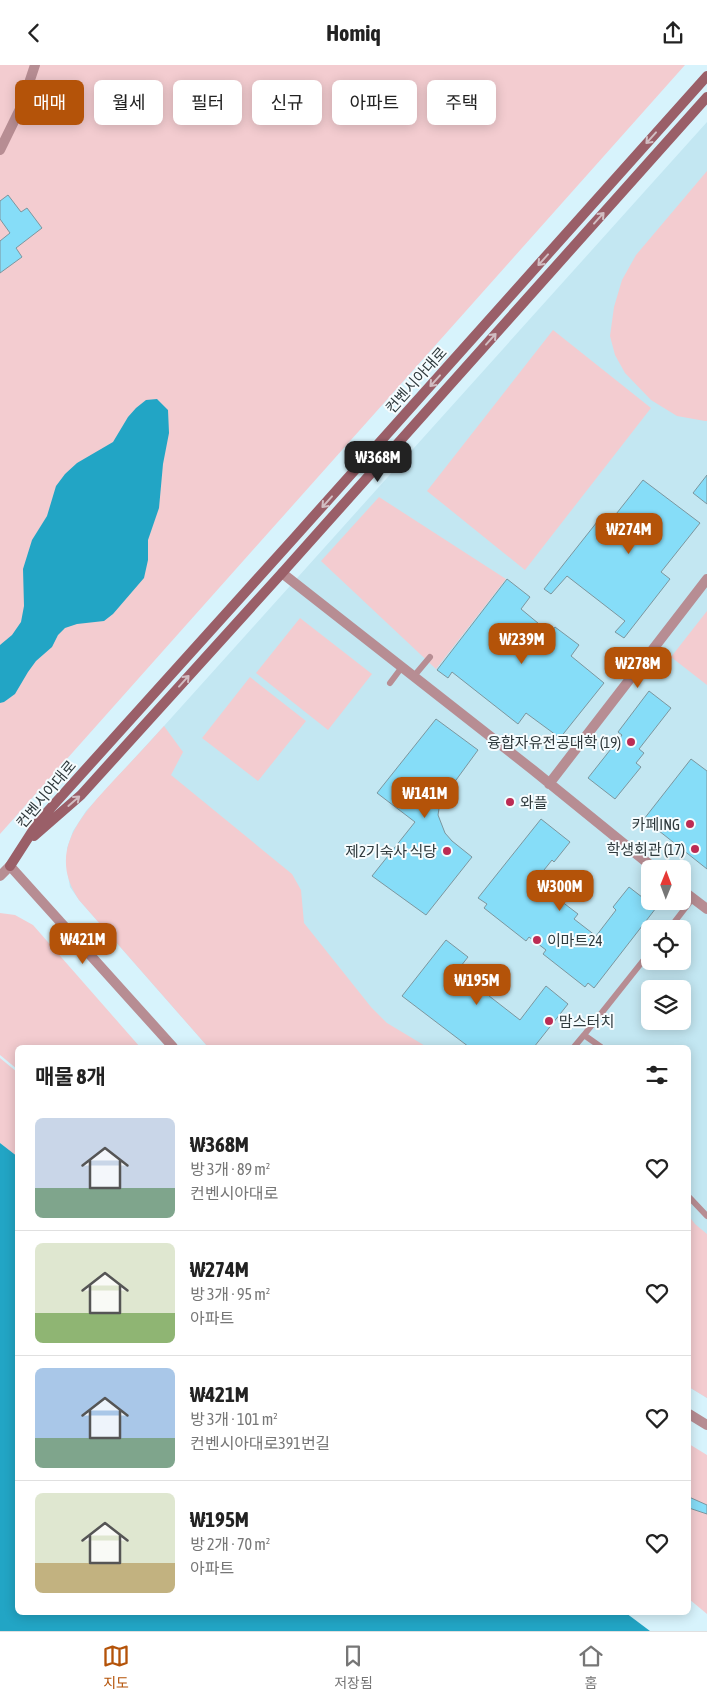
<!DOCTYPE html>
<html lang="ko">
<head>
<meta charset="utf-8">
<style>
	body { margin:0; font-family:"Asap Condensed","Noto Sans KR",sans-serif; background:#f6f6f6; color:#222; height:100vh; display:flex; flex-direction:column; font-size:19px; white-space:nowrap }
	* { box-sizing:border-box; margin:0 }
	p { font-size:16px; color:#767676 }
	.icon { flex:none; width:28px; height:28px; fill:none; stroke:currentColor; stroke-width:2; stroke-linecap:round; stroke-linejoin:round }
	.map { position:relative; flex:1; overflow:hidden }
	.sheet { position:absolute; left:15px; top:980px; width:676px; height:570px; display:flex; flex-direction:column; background:#fff; border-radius:8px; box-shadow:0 2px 12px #0003 }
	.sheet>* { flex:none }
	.banner { position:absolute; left:15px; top:15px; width:678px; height:45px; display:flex; gap:10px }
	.needle { width:32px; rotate:1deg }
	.controls { position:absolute; left:641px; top:795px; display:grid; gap:10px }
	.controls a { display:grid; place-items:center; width:50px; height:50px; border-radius:8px; background:#fff; box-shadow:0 2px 12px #0003; font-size:25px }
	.price { position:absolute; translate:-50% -42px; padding:0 11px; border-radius:10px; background:#b45309; color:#fff; font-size:16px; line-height:32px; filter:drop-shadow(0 1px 2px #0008) }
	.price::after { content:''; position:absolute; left:50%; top:30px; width:15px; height:11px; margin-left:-8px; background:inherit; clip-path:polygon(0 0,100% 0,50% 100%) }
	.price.active { background:#222; color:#fff }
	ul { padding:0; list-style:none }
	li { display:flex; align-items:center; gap:15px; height:125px; padding:0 20px }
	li+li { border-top:1px solid #e0e0e0 }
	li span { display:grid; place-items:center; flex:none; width:140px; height:100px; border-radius:8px; color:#555 }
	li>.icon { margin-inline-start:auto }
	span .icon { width:60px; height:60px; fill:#fffc; stroke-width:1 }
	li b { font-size:21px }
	h2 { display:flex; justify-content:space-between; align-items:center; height:60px; padding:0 20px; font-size:21px }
	.tag { padding:0 18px; border-radius:8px; background:#fff; box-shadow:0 2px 12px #0003; font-size:18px; line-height:45px }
	.tag.active { background:#b45309; color:#fff }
	header { display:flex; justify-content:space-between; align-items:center; height:65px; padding:0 20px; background:#fff; font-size:22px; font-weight:700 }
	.tabs { display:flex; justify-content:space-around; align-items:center; height:70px; border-top:1px solid #e0e0e0; background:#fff; font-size:14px; color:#767676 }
	.tabs a { display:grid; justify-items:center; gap:2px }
	.tabs .active { color:#b45309 }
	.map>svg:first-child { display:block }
	.built { fill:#c3e7f2; fill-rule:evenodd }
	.green { fill:#f3ccd0 }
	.water { fill:#22a5c5 }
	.building { fill:#86ddf8; stroke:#7c969e }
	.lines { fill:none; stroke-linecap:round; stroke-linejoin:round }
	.service { stroke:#b78d93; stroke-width:6 }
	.minor { stroke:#b78d93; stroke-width:10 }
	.tertiary { stroke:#b78d93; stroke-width:10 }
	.secondary { stroke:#9a5f68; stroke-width:10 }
	.oneway { stroke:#d1bdc2 }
	.poi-dot { fill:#bc2c54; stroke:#f6fcfe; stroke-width:2 }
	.labels { text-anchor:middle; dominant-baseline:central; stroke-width:4; stroke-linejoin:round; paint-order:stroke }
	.street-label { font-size:15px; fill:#2f3a3d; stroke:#f6fcfe }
	.poi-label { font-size:15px; fill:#2f3a3d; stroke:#f6fcfe; text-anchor:end }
</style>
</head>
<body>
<header><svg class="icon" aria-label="back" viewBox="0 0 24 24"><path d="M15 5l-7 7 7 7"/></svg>Homiq<svg class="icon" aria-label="share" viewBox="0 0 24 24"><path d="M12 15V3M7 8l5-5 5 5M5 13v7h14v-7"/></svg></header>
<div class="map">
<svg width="707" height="1566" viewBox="0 0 707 1566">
	<rect width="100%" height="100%" fill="#d7f3fc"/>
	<path class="built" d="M 707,57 L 707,1333 L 689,1322 L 689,982 L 208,982 L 79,835 L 70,822 L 67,805 L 67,783 L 73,766 L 86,746 L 164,661 ZM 650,804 L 682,804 L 682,836 L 650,836 ZM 650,864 L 682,864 L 682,896 L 650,896 ZM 650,924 L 682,924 L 682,956 L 650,956 Z"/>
	<path class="green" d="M 0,0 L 685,0 L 0,769 Z
		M 707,106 L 707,356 L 705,356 L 677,351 L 651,335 L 625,308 L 615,290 L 610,271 L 614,242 L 622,215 L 636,190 Z
		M 553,265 L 651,343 L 525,505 L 427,426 Z
		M 379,432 L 506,514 L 436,604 L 321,496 Z
		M 707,546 L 707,620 L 671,592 Z
		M 300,553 L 372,609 L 328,665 L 256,608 Z
		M 250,612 L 306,656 L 258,716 L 202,673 Z
		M 164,661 L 183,687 L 171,710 L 292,809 L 301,825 L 304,858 L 371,942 L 387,958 L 427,982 L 208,982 L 79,835 C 46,786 82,750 114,715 C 131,697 148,679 164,661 Z
		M 0,848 L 15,850 L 33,860 L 140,982 L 18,982 L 17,1004 L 0,990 Z
		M 0,993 L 17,1007 L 17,1092 L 0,1078 Z
		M 689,1151 L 695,1159 L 707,1169 L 707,1333 L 689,1322 Z
		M 689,1379 L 707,1390 L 707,1549 L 689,1534 Z"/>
	<path class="water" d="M 157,334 L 168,345 L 169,368 L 163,399 L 159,443 L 148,475 L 148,495 L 144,513 L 113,549 L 104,556 L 77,559 L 65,563 L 58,570 L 52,582 L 36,596 L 28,607 L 15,629 L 4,637 L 0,638 L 0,580 L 12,570 L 21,557 L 24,541 L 23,504 L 32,475 L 47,451 L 56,421 L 65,409 L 77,398 L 113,377 L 128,352 L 136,343 L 146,335 Z
		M 0,1078 L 18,1092 L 18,1548 L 626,1548 L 650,1566 L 0,1566 Z"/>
	<path class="building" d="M 8,130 L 21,147 L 27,143 L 42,163 L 16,183 L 22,192 L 0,208 L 0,176 L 10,168 L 0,154 L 0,136 Z
		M 707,410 L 707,439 L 693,428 Z
		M 643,415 L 700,458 L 661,507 L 670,514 L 624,573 L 615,567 L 625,556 L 567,511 L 551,529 L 544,524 L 597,457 L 605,463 Z
		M 507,514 L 530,532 L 521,544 L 550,568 L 555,562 L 579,580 L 571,591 L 604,618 L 560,673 L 526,648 L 518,659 L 452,607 L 448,613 L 437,605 Z
		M 649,626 L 671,643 L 639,684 L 644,688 L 636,698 L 641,702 L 615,734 L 588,713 L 622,670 L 618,667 Z
		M 436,654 L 478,685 L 440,737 L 438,750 L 445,768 L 452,776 L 472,792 L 426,850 L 372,811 L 415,757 L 377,728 Z
		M 691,694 L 707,706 L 707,804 L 644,754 Z
		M 541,754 L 570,777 L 554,797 L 552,795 L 532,820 L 554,837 L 557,833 L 578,849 L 574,854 L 596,871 L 616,845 L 613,842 L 629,822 L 656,843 L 594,923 L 588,918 L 585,922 L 543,889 L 546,885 L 529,872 L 526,876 L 484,843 L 487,839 L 478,833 Z
		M 446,875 L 468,892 L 457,906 L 520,955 L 546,921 L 568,939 L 534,982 L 469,982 L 402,931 Z
		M 689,1432 L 707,1440 L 707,1449 L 689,1443 Z"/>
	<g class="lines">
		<path class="service" d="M 414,611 L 430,592
			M 390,618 L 402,602
			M 669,864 L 693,833
			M 584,970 L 650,887
			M 574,982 L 584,970 L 601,982
			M 689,1132 L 707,1151"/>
		<path class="minor" d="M 0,85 L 21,42 L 35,0
			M 282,508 L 533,705 L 655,804
			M 549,719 L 707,514
			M 682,825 L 707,844"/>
		<path class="tertiary" d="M 0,811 L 10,801 L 173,982
			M 689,1349 L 707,1360"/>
		<path class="secondary" d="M 34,771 L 81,730 L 282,508 L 707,32
			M 10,801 L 39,756 L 295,472 L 707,11"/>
	</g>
	<defs><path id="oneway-shaft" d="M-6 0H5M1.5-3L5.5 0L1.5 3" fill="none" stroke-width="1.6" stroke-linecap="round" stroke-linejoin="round" transform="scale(1.25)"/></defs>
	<g class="oneway">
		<use href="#oneway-shaft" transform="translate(651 73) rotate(132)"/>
		<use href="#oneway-shaft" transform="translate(599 153) rotate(-48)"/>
		<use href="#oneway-shaft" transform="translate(543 195) rotate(132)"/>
		<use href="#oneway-shaft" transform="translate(491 274) rotate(-48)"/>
		<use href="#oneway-shaft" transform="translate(435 316) rotate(132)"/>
		<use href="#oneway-shaft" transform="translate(327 437) rotate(132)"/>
		<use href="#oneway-shaft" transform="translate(184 616) rotate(-48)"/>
		<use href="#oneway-shaft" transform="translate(74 736) rotate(-41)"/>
	</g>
	<g class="poi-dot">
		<circle cx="631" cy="677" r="5"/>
		<circle cx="510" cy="737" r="5"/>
		<circle cx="690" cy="759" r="5"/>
		<circle cx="695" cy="784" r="5"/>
		<circle cx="447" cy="786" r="5"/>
		<circle cx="537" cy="875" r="5"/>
		<circle cx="549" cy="956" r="5"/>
	</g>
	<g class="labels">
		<g class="street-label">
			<text transform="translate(416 315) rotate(-48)">컨벤시아대로</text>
			<text transform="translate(46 729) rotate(-50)">컨벤시아대로</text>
		</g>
		<g class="poi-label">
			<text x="621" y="677">융합자유전공대학 (19)</text>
			<text x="520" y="737" text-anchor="start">와플</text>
			<text x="680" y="759">카페ING</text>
			<text x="685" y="784">학생회관 (17)</text>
			<text x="437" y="786">제2기숙사 식당</text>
			<text x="547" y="875" text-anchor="start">이마트24</text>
			<text x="559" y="956" text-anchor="start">맘스터치</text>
		</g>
	</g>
</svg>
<div class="controls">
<a><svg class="needle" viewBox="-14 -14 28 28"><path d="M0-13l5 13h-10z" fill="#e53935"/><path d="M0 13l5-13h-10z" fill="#767676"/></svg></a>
<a><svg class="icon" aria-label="locate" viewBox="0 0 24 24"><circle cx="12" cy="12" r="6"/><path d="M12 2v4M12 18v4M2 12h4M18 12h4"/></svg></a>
<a><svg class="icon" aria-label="layers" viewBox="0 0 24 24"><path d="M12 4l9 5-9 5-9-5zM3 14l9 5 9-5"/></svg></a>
</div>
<b class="price active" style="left:378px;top:418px">₩368M</b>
<b class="price" style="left:629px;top:490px">₩274M</b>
<b class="price" style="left:522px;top:600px">₩239M</b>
<b class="price" style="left:638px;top:624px">₩278M</b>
<b class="price" style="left:425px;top:754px">₩141M</b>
<b class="price" style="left:560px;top:847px">₩300M</b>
<b class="price" style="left:83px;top:900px">₩421M</b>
<b class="price" style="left:477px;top:941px">₩195M</b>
<div class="banner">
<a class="tag active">매매</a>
<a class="tag">월세</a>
<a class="tag">필터</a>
<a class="tag">신규</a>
<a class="tag">아파트</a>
<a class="tag">주택</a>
</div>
<section class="sheet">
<h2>매물 8개<svg class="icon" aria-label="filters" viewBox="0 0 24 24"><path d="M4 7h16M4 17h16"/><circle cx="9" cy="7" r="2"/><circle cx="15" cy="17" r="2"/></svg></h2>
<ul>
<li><span style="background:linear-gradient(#c9d6e8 70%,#7fa58c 0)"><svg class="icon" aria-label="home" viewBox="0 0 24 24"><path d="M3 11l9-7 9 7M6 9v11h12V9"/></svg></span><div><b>₩368M</b><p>방 3개 · 89 m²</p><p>컨벤시아대로</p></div><svg class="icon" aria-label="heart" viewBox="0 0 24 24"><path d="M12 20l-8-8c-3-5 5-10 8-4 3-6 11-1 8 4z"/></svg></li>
<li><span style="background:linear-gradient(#dfe7d0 70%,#8fb573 0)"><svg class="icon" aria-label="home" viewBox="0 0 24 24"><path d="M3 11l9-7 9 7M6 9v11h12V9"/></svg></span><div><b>₩274M</b><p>방 3개 · 95 m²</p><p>아파트</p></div><svg class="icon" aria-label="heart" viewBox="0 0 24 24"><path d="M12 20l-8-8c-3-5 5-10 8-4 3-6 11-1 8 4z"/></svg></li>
<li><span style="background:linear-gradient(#a9c7e8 70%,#7fa58c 0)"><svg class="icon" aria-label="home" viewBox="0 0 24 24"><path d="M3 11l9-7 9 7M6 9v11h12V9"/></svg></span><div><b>₩421M</b><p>방 3개 · 101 m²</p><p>컨벤시아대로391번길</p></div><svg class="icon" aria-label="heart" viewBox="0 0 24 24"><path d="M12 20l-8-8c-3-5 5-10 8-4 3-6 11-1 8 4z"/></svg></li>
<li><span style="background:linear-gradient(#dfe7d0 70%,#c2b280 0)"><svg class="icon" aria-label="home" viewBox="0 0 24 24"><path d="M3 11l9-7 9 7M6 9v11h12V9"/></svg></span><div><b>₩195M</b><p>방 2개 · 70 m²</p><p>아파트</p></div><svg class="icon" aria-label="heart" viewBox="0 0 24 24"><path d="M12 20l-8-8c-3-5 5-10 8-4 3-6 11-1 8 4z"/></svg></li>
</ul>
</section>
</div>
<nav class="tabs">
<a class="active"><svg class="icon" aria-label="map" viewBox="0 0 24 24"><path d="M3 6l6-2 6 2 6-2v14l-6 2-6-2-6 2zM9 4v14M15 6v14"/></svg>지도</a>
<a><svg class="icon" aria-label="saved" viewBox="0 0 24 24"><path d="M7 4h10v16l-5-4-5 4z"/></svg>저장됨</a>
<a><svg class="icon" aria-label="home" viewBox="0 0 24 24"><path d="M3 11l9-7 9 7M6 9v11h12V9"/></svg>홈</a>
</nav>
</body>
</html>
